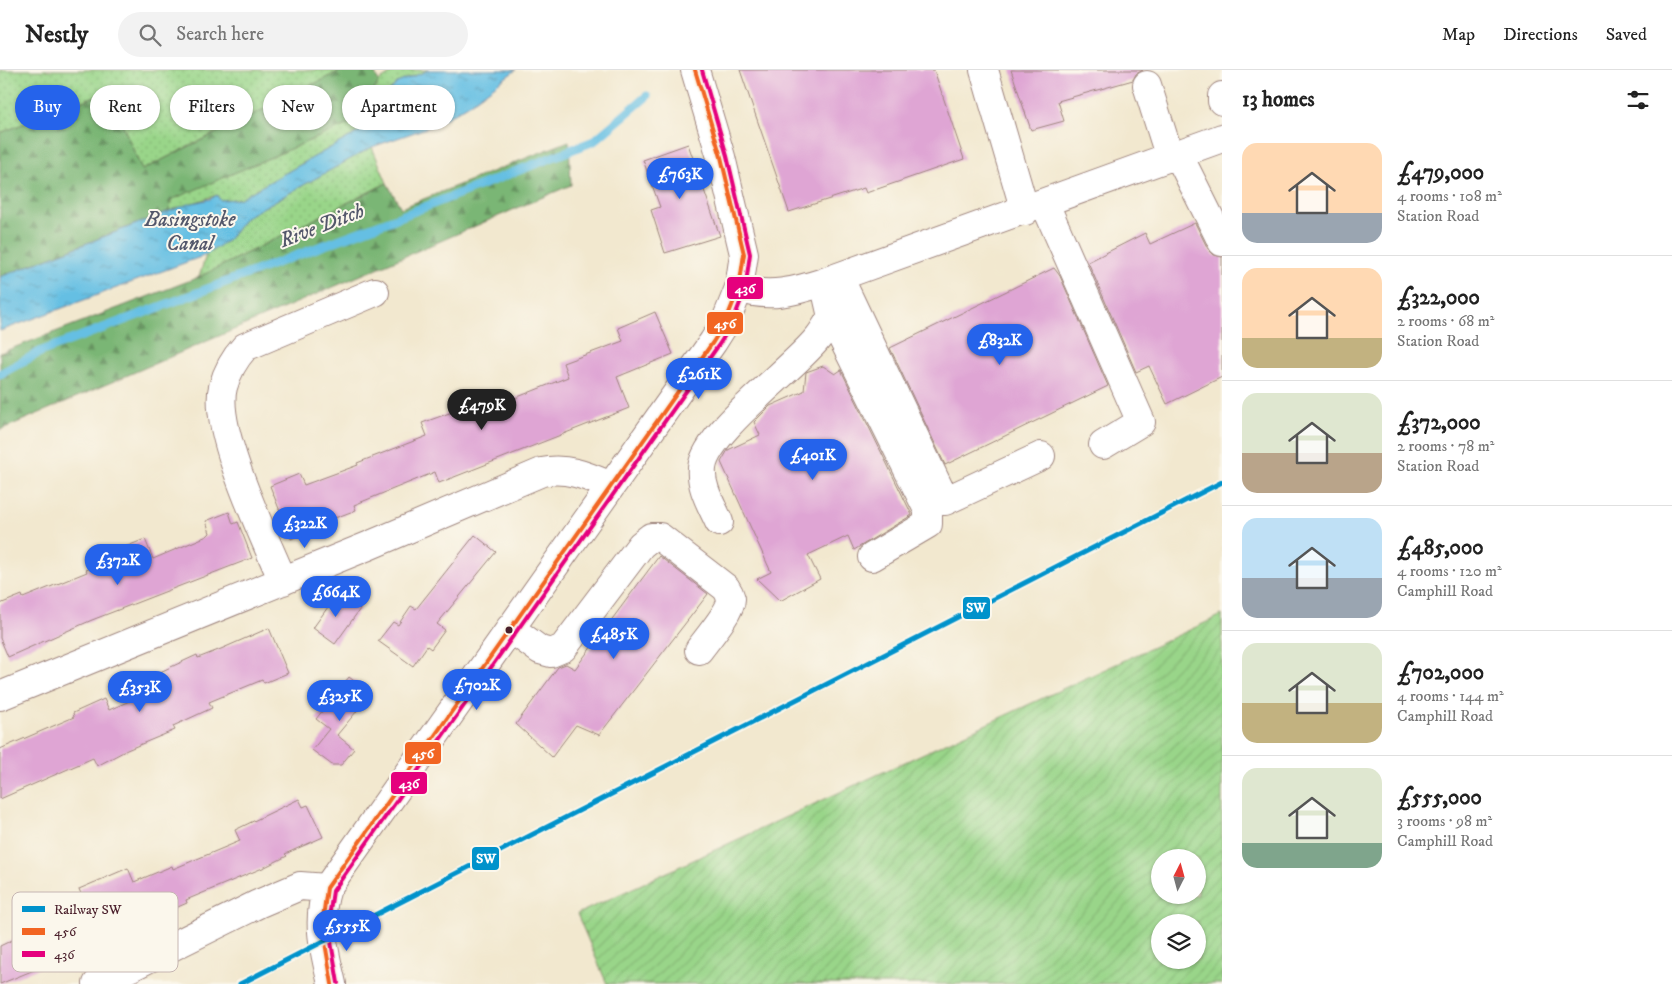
<!DOCTYPE html>
<html lang="en">
<head>
<meta charset="utf-8">
<style>
	body { margin:0; font-family:"IM FELL DW Pica",serif; background:#f2f2f2; color:#222; height:100vh; display:flex; flex-direction:column; font-size:19px; white-space:nowrap }
	* { box-sizing:border-box; margin:0 }
	p { font-size:16px; color:#767676 }
	.icon { flex:none; width:28px; height:28px; fill:none; stroke:currentColor; stroke-width:2; stroke-linecap:round; stroke-linejoin:round }
	.map { position:relative; flex:1; overflow:hidden }
	.panel { display:flex; flex-direction:column; background:#fff; width:450px }
	.panel>* { flex:none }
	.top-card { position:absolute; left:15px; top:15px; width:475px; height:45px; display:flex; gap:10px }
	.needle { width:32px; rotate:6deg }
	.tools { position:absolute; left:1151px; top:779px; display:grid; gap:10px }
	.tools a { display:grid; place-items:center; width:55px; height:55px; border-radius:50%; background:#fff; box-shadow:0 1px 4px #0004; font-size:25px }
	.price { position:absolute; translate:-50% -42px; padding:0 11px; border-radius:18px; background:#2563eb; color:#fff; font-size:16px; line-height:32px; filter:drop-shadow(0 1px 2px #0008) }
	.price::after { content:''; position:absolute; left:50%; top:30px; width:15px; height:11px; margin-left:-8px; background:inherit; clip-path:polygon(0 0,100% 0,50% 100%) }
	.price.current { background:#222; color:#fff }
	ul { padding:0; list-style:none }
	li { display:flex; align-items:center; gap:15px; height:125px; padding:0 20px }
	li+li { border-top:1px solid #e0e0e0 }
	li span { display:grid; place-items:center; flex:none; width:140px; height:100px; border-radius:15px; color:#555 }
	li>.icon { margin-inline-start:auto }
	span .icon { width:60px; height:60px; fill:#fffc; stroke-width:1 }
	li b { font-size:21px }
	h2 { display:flex; justify-content:space-between; align-items:center; height:60px; padding:0 20px; font-size:21px }
	.tag { padding:0 18px; border-radius:22px; background:#fff; box-shadow:0 1px 4px #0004; font-size:18px; line-height:45px }
	.tag.current { background:#2563eb; color:#fff }
	header { display:flex; align-items:center; gap:30px; box-sizing:border-box; height:70px; padding:0 25px; background:#fff; border-bottom:1px solid #e0e0e0 }
	header strong { font-size:24px }
	nav { display:flex; gap:28px; margin-inline-start:auto; font-size:18px }
	.search { width:350px; height:45px; background:#f2f2f2; display:flex; align-items:center; gap:12px; box-sizing:border-box; padding:0 18px; border-radius:28px; color:#767676; font-size:19px }
	main { display:flex; flex:1; min-height:0 }
	.map>svg:first-child { display:block }
	.grass { fill:url(#grass-dots); stroke:#727a5a }
	.forest { fill:url(#forest-firs); stroke:#626a50 }
	.garden { fill:url(#garden-furrows); stroke:#727a5a; fill-rule:evenodd }
	.water { fill:url(#water-ripples); stroke:#586f87 }
	.lines { fill:none; stroke-linecap:round; stroke-linejoin:round }
	.stream { stroke:#65bfe3; stroke-width:9 }
	.building { fill:#dfa5d4 }
	.minor-casing { stroke:#9e847d; stroke-width:30 }
	.minor { stroke:#fff; stroke-width:28 }
	.bus-1-casing { stroke:#fbf7ec; stroke-width:8 }
	.bus-2-casing { stroke:#fbf7ec; stroke-width:8 }
	.bus-1 { stroke:#f26522; stroke-width:4 }
	.bus-2 { stroke:#e5007d; stroke-width:4 }
	.rail-1-casing { stroke:#fbf7ec; stroke-width:9 }
	.rail-1 { stroke:#0092cb; stroke-width:5 }
	.bus-dot { fill:#4a1f2b; stroke:#fbf7ec; stroke-width:2 }
	.labels { text-anchor:middle; dominant-baseline:central; stroke-width:4; stroke-linejoin:round; paint-order:stroke }
	.water-label { font-size:21px; font-style:italic; fill:#53576b; stroke:#fbf7ec }
	.key { fill:#fbf7ec; stroke:#c6b6b2; stroke-width:1 }
	.key-label { font-size:14px; fill:#4a1f2b }
	.line-badge { stroke:#fbf7ec; stroke-width:2 }
	.badge-label { font-size:14px; text-anchor:middle; font-weight:bold; fill:#fff }
</style>
</head>
<body>
<header>
<strong>Nestly</strong>
<div class="search"><svg class="icon" aria-label="search" viewBox="0 0 24 24"><circle cx="10" cy="10" r="6"/><path d="M15 15l6 6"/></svg>Search here</div>
<nav><a>Map</a><a>Directions</a><a>Saved</a></nav>
</header>
<main>
<div class="map">
<svg width="1222" height="914" viewBox="0 0 1222 914">
	<defs>
		<pattern id="grass-dots" width="8" height="8" patternUnits="userSpaceOnUse" patternTransform="scale(1.25)"><rect width="8" height="8" fill="#99d589"/><path d="M2 2h.1M6 6h.1" fill="none" stroke="#85b676" stroke-width="1.8" stroke-linecap="round"/></pattern>
		<pattern id="forest-firs" width="22" height="20" patternUnits="userSpaceOnUse" patternTransform="scale(1.25)"><rect width="22" height="20" fill="#7ab675"/><path d="M5 1l3.5 6h-7zM16 11l3.5 6h-7z" fill="#669360"/></pattern>
		<pattern id="garden-furrows" width="10" height="10" patternUnits="userSpaceOnUse" patternTransform="scale(1.25)"><rect width="10" height="10" fill="#99d589"/><path d="M-1 1l2-2M0 10L10 0M9 11l2-2" fill="none" stroke="#85b676"/></pattern>
		<pattern id="water-ripples" width="26" height="14" patternUnits="userSpaceOnUse" patternTransform="scale(1.25)"><rect width="26" height="14" fill="#65bfe3"/><path d="M2 4q2-2 4 0t4 0M15 11q2-2 4 0t4 0" fill="none" stroke="#559bb8"/></pattern>
	</defs>
	<rect width="100%" height="100%" fill="#fbf7ec"/>
	<filter id="ink" filterUnits="userSpaceOnUse"><feTurbulence type="fractalNoise" baseFrequency=".02" numOctaves="2"/><feDisplacementMap in="SourceGraphic" scale="10" xChannelSelector="R" yChannelSelector="G"/><feConvolveMatrix kernelMatrix="1 2 1 2 8 2 1 2 1" color-interpolation-filters="sRGB"/></filter>
	<filter id="wash" filterUnits="userSpaceOnUse"><feTurbulence type="fractalNoise" baseFrequency=".0096" numOctaves="4" result="noise"/><feDisplacementMap in="SourceGraphic" scale="20" xChannelSelector="R" yChannelSelector="G"/><feGaussianBlur stdDeviation="1.12" result="paint"/><feColorMatrix in="noise" values="0 0 0 0 0 0 0 0 0 0 0 0 0 0 0 0 0 1.4 0 .05"/><feComposite in="paint" operator="in"/></filter>
	<g filter="url(#wash)">
		<rect width="100%" height="100%" fill="#f2e8cf"/>
		<path class="grass" d="M 0,0 L 342,0 L 142,100 L 108,21 L 0,63 Z
			M 396,0 L 429,0 L 397,13 L 388,23 L 382,38 L 364,59 L 239,129 L 220,130 L 217,125 L 169,141 L 170,130 L 358,50 L 379,11 Z
			M 372,77 L 387,113 L 199,207 L 206,185 L 228,170 L 246,147 Z"/>
		<path class="forest" d="M 342,0 L 373,0 L 379,11 L 358,50 L 171,130 L 169,141 L 0,207 L 0,63 L 108,21 L 142,100 Z
			M 569,71 L 571,115 L 0,360 L 0,283 L 199,207 L 387,113 L 401,138 Z"/>
		<path class="garden" d="M 1222,545 L 1222,914 L 607,914 L 577,844 ZM 1160,788 L 1198,788 L 1198,825 L 1160,825 ZM 1160,852 L 1198,852 L 1198,890 L 1160,890 Z"/>
		<path class="water" d="M 429,0 L 516,0 L 468,35 L 435,55 L 372,77 L 246,147 L 228,170 L 206,185 L 0,261 L 0,207 L 188,134 L 210,129 L 217,125 L 220,130 L 239,129 L 364,59 L 382,38 L 388,23 L 397,13 Z"/>
		<g class="lines">
			<path class="stream" d="M 0,304 L 42,281 L 394,149 L 594,71 L 647,26"/>
		</g>
		<g id="blocks">
			<path class="building" d="M 740,0 L 934,0 L 964,89 L 866,123 L 864,118 L 789,142 Z
				M 1011,0 L 1143,0 L 1136,4 L 1133,10 L 1058,31 L 1064,51 L 1031,60 Z
				M 688,74 L 720,166 L 665,183 L 651,140 L 660,137 L 643,90 Z
				M 1195,153 L 1208,179 L 1214,185 L 1222,187 L 1222,307 L 1167,334 L 1149,296 L 1136,302 L 1088,192 L 1145,163 L 1150,174 Z
				M 1054,198 L 1060,206 L 1108,316 L 945,395 L 890,278 Z
				M 655,242 L 673,284 L 617,307 L 629,338 L 439,413 L 435,402 L 354,435 L 356,440 L 319,454 L 320,457 L 291,469 L 270,416 L 299,404 L 304,415 L 358,395 L 357,393 L 427,366 L 422,353 L 477,333 L 476,331 L 490,325 L 500,322 L 505,332 L 568,307 L 563,293 L 623,271 L 618,258 Z
				M 823,296 L 835,304 L 841,300 L 912,445 L 854,480 L 848,466 L 808,485 L 820,509 L 780,531 L 757,509 L 771,502 L 721,392 L 728,380 L 760,365 L 754,352 L 770,336 L 804,321 L 806,302 Z
				M 229,442 L 233,454 L 238,452 L 252,488 L 92,550 L 8,587 L 0,568 L 0,534 L 22,525 L 23,528 L 87,502 L 86,500 L 127,483 L 125,477 L 145,469 L 153,489 L 207,466 L 210,463 L 206,451 Z
				M 475,465 L 496,482 L 437,554 L 445,560 L 431,579 L 427,576 L 413,596 L 378,571 L 393,552 L 398,555 L 411,536 L 416,539 Z
				M 659,486 L 708,524 L 599,665 L 576,655 L 552,687 L 516,654 L 558,597 L 566,594 L 575,599 Z
				M 338,523 L 360,539 L 335,574 L 313,558 Z
				M 269,558 L 288,603 L 264,613 L 262,610 L 209,632 L 212,638 L 173,656 L 175,660 L 127,680 L 97,696 L 93,688 L 0,729 L 0,679 L 74,647 L 73,643 L 104,629 L 109,640 L 166,615 L 160,602 L 197,585 L 198,588 L 221,579 Z
				M 349,607 L 371,624 L 337,665 L 354,679 L 341,695 L 332,695 L 312,680 L 329,659 L 316,649 Z
				M 299,729 L 303,737 L 308,735 L 323,767 L 285,784 L 287,786 L 265,797 L 186,830 L 187,833 L 83,878 L 86,884 L 63,894 L 61,889 L 0,914 L 0,876 L 39,857 L 41,860 L 88,841 L 79,819 L 128,798 L 134,812 L 172,796 L 173,799 L 240,771 L 235,760 Z"/>
		</g>
	</g>
	<g filter="url(#ink)">
		<use href="#blocks" fill-opacity="0" stroke="#9e847d" stroke-width="1"/>
		<g class="lines">
			<defs>
				<path id="minor" d="M 984,0 L 1025,141
					M 1147,15 L 1170,88
					M 1222,26 L 1222,31
					M 1178,84 L 1222,172
					M 1045,134 L 1141,352 L 1103,375
					M 839,207 L 945,431 L 1041,386
					M 739,218 C 768,229 796,221 824,212 L 1222,68
					M 832,247 L 928,440 L 928,454 L 872,487
					M 719,452 C 712,436 700,417 702,398 C 706,362 792,300 817,269 C 823,262 827,254 832,247 L 824,212
					M 283,511 C 265,468 212,359 223,317 C 227,302 235,288 245,277 L 375,222
					M 510,558 L 540,580 L 551,583 L 563,578 L 641,475 L 651,467 L 660,467 L 726,518 C 728,521 730,525 731,529 C 731,541 707,569 699,580
					M 0,626 L 368,476 L 542,402 C 568,397 587,406 611,416
					M 97,914 L 258,834 L 300,816 L 327,818
					M 332,914 C 324,879 316,853 327,818 L 713,272 L 725,253 L 739,218 L 744,184 L 721,87 L 695,0"/>
			</defs>
			<use href="#minor" class="minor-casing"/>
			<use href="#minor" class="minor"/>
			<defs>
				<path id="bus-1" d="M 332,914 L 322,855 L 327,818 L 713,272 L 725,253 L 739,218 L 744,184 L 721,87 L 695,0"/>
				<path id="bus-2" d="M 338,913 L 328,854 L 333,821 L 718,276 L 731,256 L 745,220 L 750,184 L 727,86 L 702,0"/>
			</defs>
			<use href="#bus-1" class="bus-1-casing"/>
			<use href="#bus-2" class="bus-2-casing"/>
			<use href="#bus-1" class="bus-1"/>
			<use href="#bus-2" class="bus-2"/>
			<defs>
				<path id="rail-1" d="M 240,914 L 1222,412"/>
			</defs>
			<use href="#rail-1" class="rail-1-casing"/>
			<use href="#rail-1" class="rail-1"/>
		</g>
	</g>
	<circle class="bus-dot" cx="509" cy="560" r="4.5"/>
	<g class="labels">
		<g class="water-label">
			<text x="190" y="150">Basingstoke<tspan x="190" dy="24">Canal</tspan></text>
			<text transform="translate(322 156) rotate(-21)">Rive Ditch</text>
		</g>
	</g>
	<rect x="12" y="822" width="166" height="80" rx="8" class="key"/>
	<rect x="22" y="836" width="23" height="6" fill="#0092cb"/>
	<rect x="22" y="858" width="23" height="7" fill="#f26522"/>
	<rect x="22" y="881" width="23" height="6" fill="#e5007d"/>
	<g class="key-label">
		<text x="54" y="844">Railway SW</text>
		<text x="54" y="866">456</text>
		<text x="54" y="889">436</text>
	</g>
	<g class="line-badge">
		<rect x="726" y="206" width="38" height="24" rx="5" fill="#e5007d"/>
		<rect x="706" y="241" width="38" height="24" rx="5" fill="#f26522"/>
		<rect x="962" y="526" width="29" height="24" rx="5" fill="#0092cb"/>
		<rect x="404" y="671" width="38" height="24" rx="5" fill="#f26522"/>
		<rect x="390" y="701" width="38" height="24" rx="5" fill="#e5007d"/>
		<rect x="471" y="776" width="29" height="25" rx="5" fill="#0092cb"/>
	</g>
	<g class="badge-label">
		<text x="745" y="223">436</text>
		<text x="725" y="258">456</text>
		<text x="976" y="542">SW</text>
		<text x="423" y="688">456</text>
		<text x="409" y="718">436</text>
		<text x="486" y="793">SW</text>
	</g>
</svg>
<div class="tools">
<a><svg class="needle" viewBox="-14 -14 28 28"><path d="M0-13l5 13h-10z" fill="#e53935"/><path d="M0 13l5-13h-10z" fill="#767676"/></svg></a>
<a><svg class="icon" aria-label="layers" viewBox="0 0 24 24"><path d="M12 4l9 5-9 5-9-5zM3 14l9 5 9-5"/></svg></a>
</div>
<b class="price" style="left:680px;top:130px">£763K</b>
<b class="price" style="left:1000px;top:296px">£832K</b>
<b class="price" style="left:699px;top:330px">£261K</b>
<b class="price current" style="left:482px;top:361px">£479K</b>
<b class="price" style="left:813px;top:411px">£401K</b>
<b class="price" style="left:305px;top:479px">£322K</b>
<b class="price" style="left:118px;top:516px">£372K</b>
<b class="price" style="left:336px;top:548px">£664K</b>
<b class="price" style="left:614px;top:590px">£485K</b>
<b class="price" style="left:477px;top:641px">£702K</b>
<b class="price" style="left:140px;top:643px">£353K</b>
<b class="price" style="left:340px;top:652px">£325K</b>
<b class="price" style="left:347px;top:882px">£555K</b>
<div class="top-card">
<a class="tag current">Buy</a>
<a class="tag">Rent</a>
<a class="tag">Filters</a>
<a class="tag">New</a>
<a class="tag">Apartment</a>
</div>
</div>
<section class="panel">
<h2>13 homes<svg class="icon" aria-label="filters" viewBox="0 0 24 24"><path d="M4 7h16M4 17h16"/><circle cx="9" cy="7" r="2"/><circle cx="15" cy="17" r="2"/></svg></h2>
<ul>
<li><span style="background:linear-gradient(#ffd9b3 70%,#9aa5b1 0)"><svg class="icon" aria-label="home" viewBox="0 0 24 24"><path d="M3 11l9-7 9 7M6 9v11h12V9"/></svg></span><div><b>£479,000</b><p>4 rooms · 108 m²</p><p>Station Road</p></div></li>
<li><span style="background:linear-gradient(#ffd9b3 70%,#c2b280 0)"><svg class="icon" aria-label="home" viewBox="0 0 24 24"><path d="M3 11l9-7 9 7M6 9v11h12V9"/></svg></span><div><b>£322,000</b><p>2 rooms · 68 m²</p><p>Station Road</p></div></li>
<li><span style="background:linear-gradient(#dfe7d0 60%,#b9a48a 0)"><svg class="icon" aria-label="home" viewBox="0 0 24 24"><path d="M3 11l9-7 9 7M6 9v11h12V9"/></svg></span><div><b>£372,000</b><p>2 rooms · 78 m²</p><p>Station Road</p></div></li>
<li><span style="background:linear-gradient(#bfe0f5 60%,#9aa5b1 0)"><svg class="icon" aria-label="home" viewBox="0 0 24 24"><path d="M3 11l9-7 9 7M6 9v11h12V9"/></svg></span><div><b>£485,000</b><p>4 rooms · 120 m²</p><p>Camphill Road</p></div></li>
<li><span style="background:linear-gradient(#dfe7d0 60%,#c2b280 0)"><svg class="icon" aria-label="home" viewBox="0 0 24 24"><path d="M3 11l9-7 9 7M6 9v11h12V9"/></svg></span><div><b>£702,000</b><p>4 rooms · 144 m²</p><p>Camphill Road</p></div></li>
<li><span style="background:linear-gradient(#dfe7d0 75%,#7fa58c 0)"><svg class="icon" aria-label="home" viewBox="0 0 24 24"><path d="M3 11l9-7 9 7M6 9v11h12V9"/></svg></span><div><b>£555,000</b><p>3 rooms · 98 m²</p><p>Camphill Road</p></div></li>
</ul>
</section>
</main>
</body>
</html>
